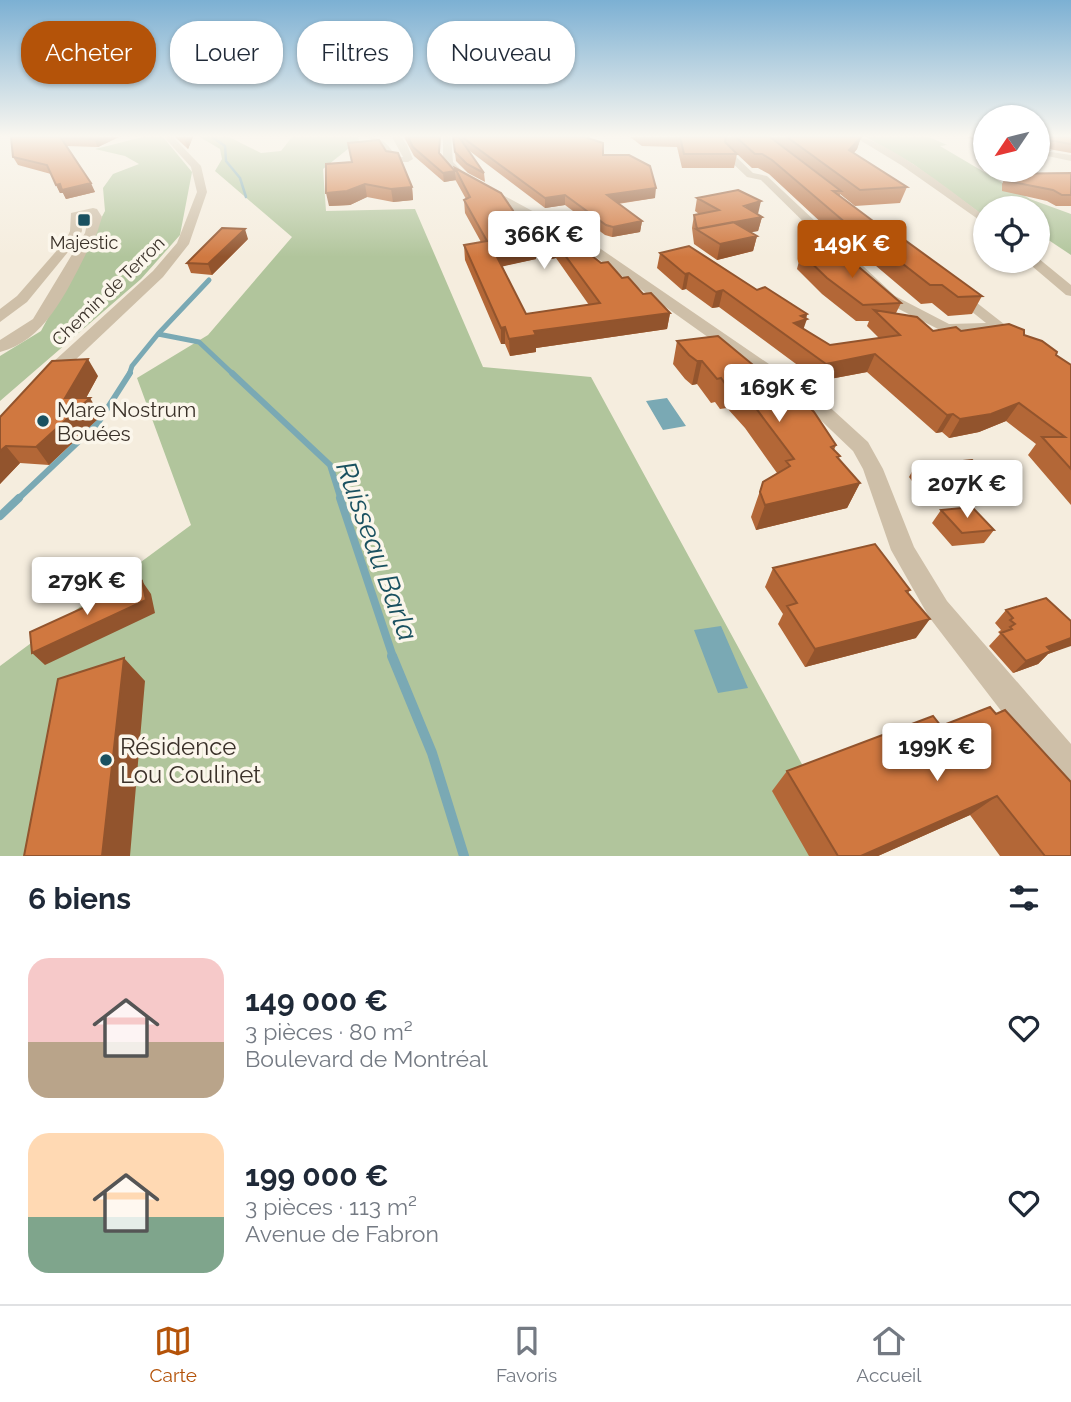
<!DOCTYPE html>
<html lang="fr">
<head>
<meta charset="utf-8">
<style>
	body { margin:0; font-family:Raleway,sans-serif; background:#f2f2f3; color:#1f2937; height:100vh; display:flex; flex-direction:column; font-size:26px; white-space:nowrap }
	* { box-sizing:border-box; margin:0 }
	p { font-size:23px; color:#747a83 }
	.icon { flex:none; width:38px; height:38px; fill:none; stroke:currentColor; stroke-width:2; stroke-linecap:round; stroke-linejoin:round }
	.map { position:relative; height:856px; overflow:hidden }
	.side { display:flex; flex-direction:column; background:#fff; flex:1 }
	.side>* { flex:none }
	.hud { position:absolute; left:21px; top:21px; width:700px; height:63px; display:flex; gap:14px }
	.needle { width:46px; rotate:235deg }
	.fabs { position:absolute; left:973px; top:105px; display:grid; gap:14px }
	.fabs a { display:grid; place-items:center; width:77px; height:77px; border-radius:50%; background:#fff; box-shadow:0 2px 5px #0004; font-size:35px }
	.price { position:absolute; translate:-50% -60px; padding:0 16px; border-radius:7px; background:#fff; color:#222; font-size:23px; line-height:46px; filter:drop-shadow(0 2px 4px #0008) }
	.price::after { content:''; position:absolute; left:50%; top:42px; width:21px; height:16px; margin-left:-10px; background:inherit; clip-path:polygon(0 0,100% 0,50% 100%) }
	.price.active { background:#b45309; color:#fff }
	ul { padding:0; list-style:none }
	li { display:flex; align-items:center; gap:21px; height:175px; padding:0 28px }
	li span { display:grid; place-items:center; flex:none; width:196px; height:140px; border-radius:21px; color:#555 }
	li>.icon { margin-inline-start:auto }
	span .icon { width:84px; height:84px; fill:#fffc; stroke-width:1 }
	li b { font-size:30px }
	h2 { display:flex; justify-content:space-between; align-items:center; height:84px; padding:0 28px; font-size:30px }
	.chip { padding:0 24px; border-radius:28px; background:#fff; box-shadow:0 2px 5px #0004; font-size:24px; line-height:63px }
	.chip.active { background:#b45309; color:#fff }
	.tabs { display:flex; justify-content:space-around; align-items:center; height:98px; border-top:2px solid #e0e1e3; background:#fff; font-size:19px; color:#747a83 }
	.tabs a { display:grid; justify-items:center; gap:4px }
	.tabs .active { color:#b45309 }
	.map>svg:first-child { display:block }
	.green { fill:#b1c59c }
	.water { fill:#7aa9b4 }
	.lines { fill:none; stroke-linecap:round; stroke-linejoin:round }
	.stream-far4 { stroke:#7aa9b4; stroke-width:2.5 }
	.stream-far3 { stroke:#7aa9b4; stroke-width:5 }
	.stream-far2 { stroke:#7aa9b4; stroke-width:6 }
	.stream-far1 { stroke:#7aa9b4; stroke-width:8 }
	.stream { stroke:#7aa9b4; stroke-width:10 }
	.minor { fill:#cebfa8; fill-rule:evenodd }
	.tertiary { fill:#cebfa8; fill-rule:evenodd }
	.wall { fill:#b36737; fill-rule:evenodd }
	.shaded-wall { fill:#92542d }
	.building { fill:#d07840; stroke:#92542d; stroke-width:2 }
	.poi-dot { fill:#1a5160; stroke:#fbf6eb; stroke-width:2.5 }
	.labels { text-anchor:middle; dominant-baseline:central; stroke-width:7; stroke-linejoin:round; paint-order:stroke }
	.far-poi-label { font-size:18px; fill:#3a3129; stroke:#fbf6eb }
	.far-street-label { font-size:18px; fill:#3a3129; stroke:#fbf6eb }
	.poi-label { font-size:21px; fill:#3a3129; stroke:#fbf6eb; text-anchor:start }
	.near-poi-label { font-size:24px; fill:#3a3129; stroke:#fbf6eb; text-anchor:start }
	.near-water-label { font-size:28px; font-style:italic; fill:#1a5160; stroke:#fbf6eb }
</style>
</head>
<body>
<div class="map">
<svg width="1071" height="856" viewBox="0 0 1071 856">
	<rect width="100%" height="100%" fill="#f5edde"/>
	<path class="green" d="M 143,137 L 163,137 L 192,172 L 180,235 L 141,279 L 0,401 L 0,356 L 41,331 L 105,211 L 103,188 L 113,174 L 139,164 L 125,156 L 95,149 Z
		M 200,137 L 229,137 L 261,153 L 281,151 L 292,137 L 358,137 L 359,140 L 323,169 L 326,211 L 415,209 L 483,367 L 591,377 L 852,856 L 0,856 L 0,666 L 191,525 L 137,378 L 208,335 L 292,237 L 215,171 L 222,159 L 220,149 Z
		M 866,137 L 929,137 L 947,145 L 940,146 L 1030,199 L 1071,214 L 1071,255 L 1038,233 L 1038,208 L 985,208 L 984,216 L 913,164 Z"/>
	<path class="water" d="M 667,398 L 686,426 L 663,430 L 646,401 Z
		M 721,626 L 748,688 L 718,693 L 694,630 Z"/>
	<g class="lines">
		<path class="stream-far4" d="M 212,137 L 225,146 L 226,161 L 240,178 L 246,197"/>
		<path class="stream-far3" d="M 209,280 L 158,334 L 199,342 L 234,375
			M 129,375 L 132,366 L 158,334"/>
		<path class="stream-far2" d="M 232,373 L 330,465 L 341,500
			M 17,500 L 98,423 L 130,373"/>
		<path class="stream-far1" d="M 340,498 L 393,657
			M 0,516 L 19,498"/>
		<path class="stream" d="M 392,656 L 432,753 L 464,856"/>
		<path class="minor" d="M 1038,150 L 1071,155 L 1071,161 L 1038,154 Z
			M 725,152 L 731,152 L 753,173 L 767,176 L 895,296 L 949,324 L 986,323 L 951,295 L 958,291 L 963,292 L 1023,339 L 1021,342 L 1011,342 L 997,331 L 942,331 L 885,302 L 761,180 L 747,177 L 725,156 Z"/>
		<path class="tertiary" d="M 164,137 L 173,137 L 201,166 L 207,192 L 189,244 L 163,277 L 53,381 L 41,381 L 38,377 L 41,373 L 153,271 L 177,243 L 197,192 L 191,167 Z
			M 368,137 C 382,137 389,145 396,157 L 403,157 L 392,137 L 401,137 L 407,145 L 413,159 L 408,162 L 390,162 L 383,150 Z
			M 443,137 L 451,137 L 453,162 L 466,175 L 595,245 L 823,401 L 868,442 L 883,469 L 914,547 L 947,601 L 1071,744 L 1071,783 L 1060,778 L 1012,725 L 929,617 L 891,550 L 863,469 L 853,451 L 809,409 L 587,251 L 458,179 L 443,162 Z
			M 855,137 C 885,137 958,197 985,216 L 985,224 L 901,165 Z
			M 93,208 L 97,209 L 102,217 L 97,233 C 73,275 52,339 0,352 L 0,340 L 33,319 L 85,233 L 89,215 L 81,217 L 82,231 L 77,241 L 27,302 L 0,322 L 0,309 L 17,296 L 66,240 L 70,231 L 71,213 Z
			M 1038,258 L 1071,285 L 1071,296 L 1066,295 L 1026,261 L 1038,261 Z"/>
	</g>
	<path class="wall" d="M 11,137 L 119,137 L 98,147 L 67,146 L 95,192 L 66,199 L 63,193 L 60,193 L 51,174 L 18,165 L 13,157 Z
		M 175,137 L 193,137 L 188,149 Z
		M 404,137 L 440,137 L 440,154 L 455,171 L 456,180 L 444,182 L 414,156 Z
		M 453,137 L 585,137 L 603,155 L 655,198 L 618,204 L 642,221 L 640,232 L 612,237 L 605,235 L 565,205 L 545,208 L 467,149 L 484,173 L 485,182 L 468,173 L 456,161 Z
		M 630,137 L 861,137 L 857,149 L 854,153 L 907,187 L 900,203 L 855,206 L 840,194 L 840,196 L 881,227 L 982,296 L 972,314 L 948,316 L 932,303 L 921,304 L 843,238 L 841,241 L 769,174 L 758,168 L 752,168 L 737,154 L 734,168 L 682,168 L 677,147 L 642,146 Z
		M 967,137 L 985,137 L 985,145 Z
		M 1038,137 L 1071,137 L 1071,153 L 1043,148 L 1048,150 L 1043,158 Z
		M 386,151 L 412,187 L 413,200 L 393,202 L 367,197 L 350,205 L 329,206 Z
		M 455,168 L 528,233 L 539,231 L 539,220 L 622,278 L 670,313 L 667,329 L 536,348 L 536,352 L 510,356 L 505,344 L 501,344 L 465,260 L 464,245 L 481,242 L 465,213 L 464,200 L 466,199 L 456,181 ZM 536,255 L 542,261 L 556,258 L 589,305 L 526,314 L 502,266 L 536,259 Z
		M 1071,173 L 1071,206 L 1056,206 L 1047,201 L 1002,191 L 1002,184 L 1007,174 Z
		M 697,198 L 758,214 L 762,217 L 758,231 L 750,232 L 757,236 L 753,251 L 717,260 L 694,244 L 692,228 L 694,215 L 699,214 L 695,211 Z
		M 248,239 L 212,275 L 191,273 L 187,263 Z
		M 660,253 L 757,290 L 807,314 L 803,329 L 830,345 L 879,338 L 867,326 L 869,321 L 856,321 L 822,294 L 797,269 L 801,253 L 835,263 L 901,303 L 896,313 L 933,331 L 961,331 L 1024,335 L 1071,365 L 1071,505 L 1028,455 L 1036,444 L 1006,421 L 979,432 L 949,438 L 942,432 L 936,433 L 867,372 L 819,381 L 719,307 L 712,308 L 686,289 L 682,290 L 657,268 Z
		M 677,341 L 836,445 L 834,450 L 840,456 L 838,459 L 860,483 L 847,508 L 756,530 L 751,517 L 763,482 L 777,473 L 745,428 L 727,408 L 720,409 L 715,402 L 711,403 L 697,384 L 692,385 L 685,379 L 673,364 Z
		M 98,376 L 86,398 L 101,416 L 49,465 L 20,463 L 0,484 L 0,417 Z
		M 933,464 L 991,483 L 984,494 L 921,494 L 909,477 L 915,466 L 932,465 Z
		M 941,510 L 994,530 L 984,543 L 952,546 L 932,523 Z
		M 773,568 L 910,590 L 908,593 L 916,638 L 805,667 L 778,624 L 783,614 L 765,587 Z
		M 1006,610 L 1071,621 L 1071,645 L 1048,654 L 1038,664 L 1013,673 L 989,646 L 1000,634 L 998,632 L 1001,630 L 995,623 Z
		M 996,714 L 1071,856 L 1000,856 L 970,815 L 878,856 L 809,856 L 772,791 L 787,771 L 941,726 Z"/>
	<path class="shaded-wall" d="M 99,137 L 119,137 L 98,147 L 94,139 Z
		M 187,137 L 193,137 L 188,149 L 185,141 Z
		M 861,137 L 857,149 L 844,164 L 849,150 Z
		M 1048,150 L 1043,158 L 1038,159 L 1038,152 Z
		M 455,171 L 456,180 L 444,182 L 443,173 Z
		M 91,183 L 95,192 L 66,199 L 63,193 L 60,193 L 56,185 Z
		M 365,184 L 367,197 L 350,205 L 329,206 L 326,193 Z
		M 412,187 L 413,200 L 393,202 L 391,189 Z
		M 656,188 L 655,198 L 606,205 L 607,195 Z
		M 565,195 L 565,205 L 545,208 L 545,198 Z
		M 761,201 L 758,214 L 744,206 Z
		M 762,217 L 758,231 L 713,239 L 697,229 Z
		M 642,221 L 640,232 L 612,237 L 613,227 Z
		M 849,222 L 843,238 L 841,241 L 847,224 Z
		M 245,229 L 248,239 L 212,275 L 208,264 Z
		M 757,236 L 753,251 L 717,260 L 720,244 Z
		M 556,243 L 556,258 L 542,261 L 542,246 Z
		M 536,244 L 536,259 L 496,268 L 495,253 Z
		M 689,273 L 686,289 L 682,290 L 685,274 Z
		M 723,290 L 719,307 L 712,308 L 716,292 Z
		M 670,313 L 667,329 L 536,348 L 536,352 L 510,356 L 509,339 L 534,331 Z
		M 807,314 L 806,320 L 807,319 L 801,336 L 794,323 L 801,316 Z
		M 505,327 L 505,344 L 501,344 L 501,328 Z
		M 875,354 L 867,372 L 819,381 L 826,364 Z
		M 88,359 L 98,376 L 81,407 L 90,398 L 101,416 L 49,465 L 36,447 Z
		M 697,361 L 702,361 L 697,384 L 692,385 Z
		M 1019,403 L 1006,421 L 979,432 L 949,438 L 960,419 Z
		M 953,414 L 942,432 L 936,433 L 947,415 Z
		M 6,446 L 20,463 L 0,484 L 0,451 Z
		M 860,483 L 847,508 L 756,530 L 765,505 Z
		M 142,581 L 151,594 L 155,613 L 45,665 L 32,653 Z
		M 930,619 L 916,638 L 805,667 L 815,649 Z
		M 1071,638 L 1071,646 L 1048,654 L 1038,664 L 1013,673 L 1026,661 L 1047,647 Z
		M 124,658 L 145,681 L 130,856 L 102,856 Z
		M 997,796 L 970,815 L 878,856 L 861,856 Z"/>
	<path class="building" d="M 11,137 L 99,137 L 94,139 L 61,138 L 91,183 L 62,190 L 60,184 L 56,185 L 47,165 L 13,157 Z
		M 408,137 L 440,137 L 439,153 L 455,171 L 443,173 L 413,147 Z
		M 453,137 L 459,137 L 484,173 L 467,164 L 455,152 Z
		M 462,137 L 585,137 L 603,143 L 603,155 L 629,155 L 650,166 L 656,188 L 607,195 L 642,221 L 613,227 L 606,225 L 565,195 L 545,198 Z
		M 680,137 L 726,137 L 725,142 L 737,154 L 684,154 Z
		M 736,137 L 770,137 L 841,191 L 833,191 L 881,227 L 895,233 L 982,296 L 958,297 L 942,285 L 930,285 L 849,222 L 847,224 L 772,160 L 762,154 L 755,154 Z
		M 787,137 L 861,137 L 849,150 L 907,187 L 860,190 Z
		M 1038,137 L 1071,137 L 1071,144 L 1043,139 L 1040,142 L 1040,147 L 1048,150 L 1038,152 Z
		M 379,140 L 386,151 L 398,153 L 412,187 L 391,189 L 365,184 L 347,191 L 326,193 L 326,164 L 352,162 L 348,143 Z
		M 455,168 L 501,193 L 536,244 L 495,253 L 526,314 L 600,303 L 556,243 L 542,246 L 528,233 L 546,229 L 539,220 L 543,217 L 601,263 L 608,262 L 622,278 L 628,277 L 643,294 L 651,293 L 670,313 L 534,331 L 536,335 L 509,339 L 505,327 L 501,328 L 464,245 L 487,241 L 464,200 L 470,197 Z
		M 1071,173 L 1071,195 L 1062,195 L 1053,190 L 1007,181 L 1007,174 Z
		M 738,190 L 761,201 L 744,206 L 762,217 L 697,229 L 694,215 L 719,210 L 697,198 Z
		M 733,222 L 757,236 L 720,244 L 696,229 Z
		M 222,228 L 245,229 L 208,264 L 187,263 Z
		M 689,246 L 757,290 L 765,287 L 807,314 L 801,316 L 807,319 L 794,323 L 830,345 L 900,335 L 874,310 L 917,317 L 933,331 L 956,327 L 961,331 L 1009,324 L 1024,330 L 1024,335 L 1042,341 L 1057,352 L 1056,355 L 1071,365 L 1071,469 L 1042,437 L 1065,437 L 1019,403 L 991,414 L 960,419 L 953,414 L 947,415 L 875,354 L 826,364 L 723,290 L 716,292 L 689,273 L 685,274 L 660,253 Z
		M 823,252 L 835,263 L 853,262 L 901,303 L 863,305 L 827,278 L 801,253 Z
		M 718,336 L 764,374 L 788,386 L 814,412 L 836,445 L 831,447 L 840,456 L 837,457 L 860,483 L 765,505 L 760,492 L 763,482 L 790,466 L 786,461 L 794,459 L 752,403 L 734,384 L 726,385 L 721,378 L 717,379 L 702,361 L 697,361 L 689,355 L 677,341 Z
		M 88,359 L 65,398 L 90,398 L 36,447 L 6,446 L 0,451 L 0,417 L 52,361 Z
		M 972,460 L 991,483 L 928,483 L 915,466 L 934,465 L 933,464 Z
		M 972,507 L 994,530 L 962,533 L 941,510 Z
		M 875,544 L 910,590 L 906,591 L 930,619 L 815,649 L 787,606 L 797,603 L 773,568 Z
		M 142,581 L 146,600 L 32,653 L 30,632 Z
		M 1046,598 L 1071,621 L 1071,638 L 1047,647 L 1051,651 L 1026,661 L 1001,633 L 1012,629 L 1010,627 L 1015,624 L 1010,620 L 1013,618 L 1006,610 Z
		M 124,658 L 102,856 L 24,856 L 58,679 Z
		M 990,707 L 996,714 L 1005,710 L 1071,782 L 1071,856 L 1045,856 L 997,796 L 861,856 L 838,856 L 787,771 L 933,716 L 941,726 Z"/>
	<linearGradient id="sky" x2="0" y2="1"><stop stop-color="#7cb0d3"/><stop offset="0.53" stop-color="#faf7f0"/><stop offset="1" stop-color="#faf7f0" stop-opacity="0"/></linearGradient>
	<rect width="1071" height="257" fill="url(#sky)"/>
	<g class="poi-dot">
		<rect x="77" y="213" width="14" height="14" rx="3.5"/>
		<circle cx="43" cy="421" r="7"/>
		<circle cx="106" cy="760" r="7"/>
	</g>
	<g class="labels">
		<g class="far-poi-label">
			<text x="84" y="242">Majestic</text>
		</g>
		<g class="far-street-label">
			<text transform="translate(108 291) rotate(-44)">Chemin de Terron</text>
		</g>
		<g class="poi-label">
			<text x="57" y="409">Mare Nostrum<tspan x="57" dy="24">Bouées</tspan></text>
		</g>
		<g class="near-poi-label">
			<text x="120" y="746">Résidence<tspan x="120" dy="28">Lou Coulinet</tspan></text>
		</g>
		<g class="near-water-label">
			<text transform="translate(377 551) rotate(70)">Ruisseau Barla</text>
		</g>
	</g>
</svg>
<div class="fabs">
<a><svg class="needle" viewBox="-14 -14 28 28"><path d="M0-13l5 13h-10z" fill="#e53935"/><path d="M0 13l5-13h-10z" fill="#747a83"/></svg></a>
<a><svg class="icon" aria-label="locate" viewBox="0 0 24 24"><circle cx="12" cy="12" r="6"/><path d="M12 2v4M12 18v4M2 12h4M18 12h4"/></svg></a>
</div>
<b class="price" style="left:544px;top:271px">366K €</b>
<b class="price active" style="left:852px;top:280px">149K €</b>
<b class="price" style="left:779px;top:424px">169K €</b>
<b class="price" style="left:967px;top:520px">207K €</b>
<b class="price" style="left:87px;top:617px">279K €</b>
<b class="price" style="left:937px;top:783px">199K €</b>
<div class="hud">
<a class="chip active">Acheter</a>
<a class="chip">Louer</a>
<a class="chip">Filtres</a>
<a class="chip">Nouveau</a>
</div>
</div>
<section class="side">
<h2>6 biens<svg class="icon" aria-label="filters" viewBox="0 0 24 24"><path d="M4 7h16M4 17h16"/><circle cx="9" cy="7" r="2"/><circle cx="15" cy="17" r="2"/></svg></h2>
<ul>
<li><span style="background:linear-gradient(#f6c9c9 60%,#b9a48a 0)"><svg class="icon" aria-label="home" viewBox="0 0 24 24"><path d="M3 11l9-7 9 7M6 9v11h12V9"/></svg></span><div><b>149 000 €</b><p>3 pièces · 80 m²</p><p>Boulevard de Montréal</p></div><svg class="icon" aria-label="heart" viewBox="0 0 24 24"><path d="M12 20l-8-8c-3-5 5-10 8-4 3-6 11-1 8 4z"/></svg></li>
<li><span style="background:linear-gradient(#ffd9b3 60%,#7fa58c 0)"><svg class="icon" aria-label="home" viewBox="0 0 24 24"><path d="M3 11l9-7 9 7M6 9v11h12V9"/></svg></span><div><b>199 000 €</b><p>3 pièces · 113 m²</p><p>Avenue de Fabron</p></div><svg class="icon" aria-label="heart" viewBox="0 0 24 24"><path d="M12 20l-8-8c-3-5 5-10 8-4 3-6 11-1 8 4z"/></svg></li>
</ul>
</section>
<nav class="tabs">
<a class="active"><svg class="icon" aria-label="map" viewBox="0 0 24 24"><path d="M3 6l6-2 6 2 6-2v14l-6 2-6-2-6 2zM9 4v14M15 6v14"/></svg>Carte</a>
<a><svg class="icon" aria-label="saved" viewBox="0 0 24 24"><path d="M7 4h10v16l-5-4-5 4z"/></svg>Favoris</a>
<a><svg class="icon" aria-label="home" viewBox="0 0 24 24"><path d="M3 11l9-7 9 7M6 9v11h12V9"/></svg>Accueil</a>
</nav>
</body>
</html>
